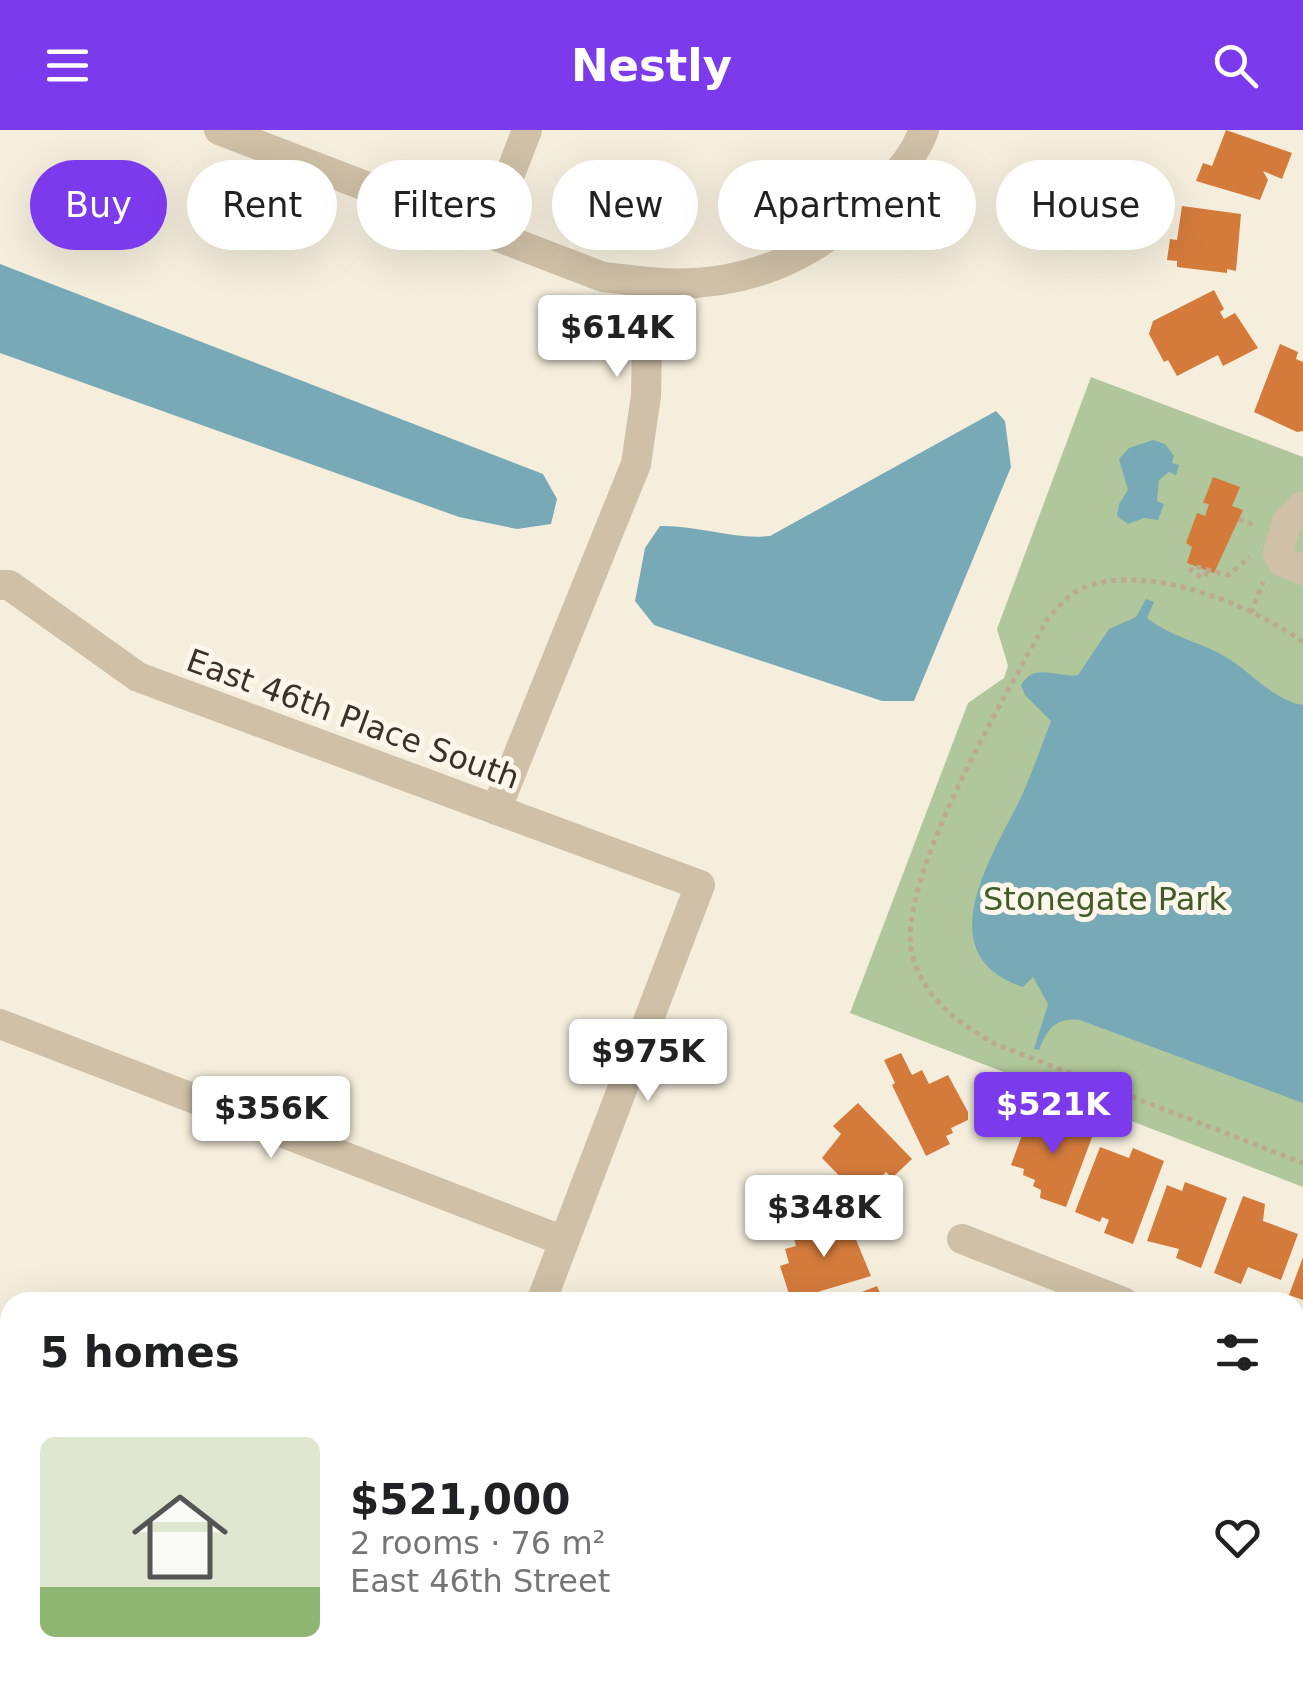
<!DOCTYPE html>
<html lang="en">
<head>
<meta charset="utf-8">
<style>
	body { margin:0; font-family:"DejaVu Sans",sans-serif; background:#f2f2f2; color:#202124; height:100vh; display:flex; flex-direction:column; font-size:38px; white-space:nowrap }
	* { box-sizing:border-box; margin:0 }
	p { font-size:32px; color:#757577 }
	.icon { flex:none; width:55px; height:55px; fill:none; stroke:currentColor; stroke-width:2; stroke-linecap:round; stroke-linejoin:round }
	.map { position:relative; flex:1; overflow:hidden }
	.panel { position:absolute; left:0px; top:1162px; width:1305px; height:392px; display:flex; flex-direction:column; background:#fff; border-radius:30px 30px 0 0; box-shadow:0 10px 40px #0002 }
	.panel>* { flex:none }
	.banner { position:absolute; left:30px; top:30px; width:1245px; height:90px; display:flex; gap:20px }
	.price { position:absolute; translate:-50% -85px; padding:0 22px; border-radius:10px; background:#fff; color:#222; font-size:32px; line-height:65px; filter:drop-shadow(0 2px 5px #0008) }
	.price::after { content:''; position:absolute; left:50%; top:60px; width:30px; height:22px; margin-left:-15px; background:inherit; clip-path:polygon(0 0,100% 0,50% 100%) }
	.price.selected { background:#7c3aed; color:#fff }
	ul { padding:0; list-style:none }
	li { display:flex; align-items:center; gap:30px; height:250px; padding:0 40px }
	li+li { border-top:2px solid #e0e0e0 }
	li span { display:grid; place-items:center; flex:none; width:280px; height:200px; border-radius:15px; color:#555 }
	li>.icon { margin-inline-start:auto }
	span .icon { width:120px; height:120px; fill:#fffc; stroke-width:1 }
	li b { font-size:42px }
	h2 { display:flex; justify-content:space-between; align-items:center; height:120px; padding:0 40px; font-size:42px }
	.chip { padding:0 35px; border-radius:45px; background:#fff; box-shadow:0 10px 40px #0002; font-size:35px; line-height:90px }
	.chip.selected { background:#7c3aed; color:#fff }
	header { display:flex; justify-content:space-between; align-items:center; height:130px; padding:0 40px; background:#7c3aed; color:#fff; font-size:45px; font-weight:700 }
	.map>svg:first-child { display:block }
	.green { fill:#b0c79b }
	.water { fill:#78a9b6 }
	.building { fill:#d47b3c }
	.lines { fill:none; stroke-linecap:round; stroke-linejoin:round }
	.path { stroke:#bbaa91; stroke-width:5; stroke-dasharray:5 5; stroke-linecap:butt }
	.minor { stroke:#cfc0a7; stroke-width:30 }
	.labels { text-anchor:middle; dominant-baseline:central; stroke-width:10; stroke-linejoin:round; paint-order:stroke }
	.street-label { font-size:32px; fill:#3b3128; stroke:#fcf7ea }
	.park-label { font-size:32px; fill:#415c29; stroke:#fcf7ea }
</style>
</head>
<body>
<header><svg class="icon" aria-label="menu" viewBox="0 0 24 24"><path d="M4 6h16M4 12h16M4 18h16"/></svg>Nestly<svg class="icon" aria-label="search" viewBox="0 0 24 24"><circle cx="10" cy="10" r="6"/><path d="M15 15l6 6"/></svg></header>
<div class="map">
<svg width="1303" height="1554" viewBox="0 0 1303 1554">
	<rect width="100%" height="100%" fill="#f5eedd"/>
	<path class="green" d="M 1091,247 L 1303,327 L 1303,1057 L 850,883 L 968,573 L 1004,548 L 1008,536 L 997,499 Z"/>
	<path class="water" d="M 0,134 L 543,344 L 557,369 L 551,394 L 517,399 L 459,387 L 0,223 Z
		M 996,281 L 1005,291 L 1011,337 L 914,571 L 882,571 L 654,495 L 635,471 L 645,418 L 660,396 C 698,395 733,410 770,406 Z
		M 1153,310 L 1165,314 L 1174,326 L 1172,333 L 1179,335 L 1176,345 L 1169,342 L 1159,350 L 1157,371 L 1164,374 L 1158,390 L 1144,388 L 1128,394 L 1117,386 L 1119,374 L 1128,360 L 1119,329 L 1129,318 Z
		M 1146,469 L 1154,472 L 1147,488 C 1171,507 1198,511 1224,526 C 1251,541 1272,570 1303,575 L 1303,973 L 1080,890 C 1056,887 1047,899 1039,920 L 1034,919 L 1048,874 L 1033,847 L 1023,857 C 924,824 995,723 1023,663 C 1033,640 1042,615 1051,591 L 1025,565 L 1021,555 C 1035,532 1056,548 1078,545 L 1109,499 L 1136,487 Z"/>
	<path class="building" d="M 1226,0 L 1292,23 L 1282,49 L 1263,41 L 1268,50 L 1260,70 L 1196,51 L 1203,33 L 1212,36 Z
		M 1182,76 L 1241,84 L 1236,141 L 1227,139 L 1227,143 L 1177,137 L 1177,131 L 1167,130 L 1170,109 L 1177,110 Z
		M 1214,160 L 1224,179 L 1220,182 L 1224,189 L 1235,183 L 1258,218 L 1223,236 L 1218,225 L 1177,246 L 1168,230 L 1164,232 L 1149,204 L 1153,191 Z
		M 1280,214 L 1298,222 L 1296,229 L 1303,232 L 1303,301 L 1297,302 L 1254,282 Z
		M 1213,347 L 1240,357 L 1232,376 L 1243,380 L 1214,443 L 1187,433 L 1192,417 L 1186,413 L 1197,383 L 1205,386 L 1209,374 L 1203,373 Z
		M 901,923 L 912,945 L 922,940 L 929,954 L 948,945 L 968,982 L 968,990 L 951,998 L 953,1003 L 946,1006 L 950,1014 L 926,1026 L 892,955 L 895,953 L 884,930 Z
		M 858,973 L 912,1029 L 892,1048 L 886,1042 L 878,1050 L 882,1056 L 869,1069 L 859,1059 L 855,1062 L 822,1028 L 841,1004 L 833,996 Z
		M 1029,986 L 1060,997 L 1062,990 L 1094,1002 L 1066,1077 L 1040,1068 L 1041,1060 L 1033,1056 L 1035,1050 L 1023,1045 L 1024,1039 L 1011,1035 Z
		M 1100,1017 L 1129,1028 L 1133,1018 L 1164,1031 L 1133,1114 L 1104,1103 L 1109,1090 L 1102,1087 L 1100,1092 L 1075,1082 Z
		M 1185,1052 L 1227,1068 L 1201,1138 L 1176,1128 L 1179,1119 L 1147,1111 L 1167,1055 L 1182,1061 Z
		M 1243,1066 L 1265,1074 L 1263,1091 L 1298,1104 L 1281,1150 L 1248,1137 L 1241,1154 L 1214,1143 Z
		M 847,1088 L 871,1146 L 791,1170 L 780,1136 L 789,1133 L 785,1119 L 796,1116 L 793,1105 Z
		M 1303,1127 L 1303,1170 L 1289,1165 Z
		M 877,1156 L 884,1172 L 837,1172 Z
		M 1303,1335 L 1303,1392 L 1295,1389 L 1295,1355 Z"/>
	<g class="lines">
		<path class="path" d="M 1239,389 L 1256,396
			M 1208,442 L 1202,448 L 1191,440 L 1193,436 L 1228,445 L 1250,427
			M 1251,483 L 1263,452
			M 1303,512 C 1251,475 1144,430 1081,459 C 1067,466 1057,478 1047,490 C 1010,558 891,755 913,828 C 925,869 960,894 995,914 L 1303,1033"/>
		<path class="minor" d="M 219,0 L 603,147 L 648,152
			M 487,104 L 527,0
			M 1303,376 L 1287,391 L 1278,423 L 1282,431 L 1303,440
			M 0,455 L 9,455 L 138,547 L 700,755 L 541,1172
			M 496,680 L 636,334 L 646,266 L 648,152 C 744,161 820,127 885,57 C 902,38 915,24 924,0
			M 0,894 L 564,1111
			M 962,1109 L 1123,1172
			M 1295,1239 L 1303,1242
			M 0,1298 L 10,1302
			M 396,1554 L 399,1545"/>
	</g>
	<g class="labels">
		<g class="street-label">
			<text transform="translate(353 589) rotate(20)">East 46th Place South</text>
		</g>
		<g class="park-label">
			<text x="1105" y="769">Stonegate Park</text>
		</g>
	</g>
</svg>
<b class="price" style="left:617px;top:250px">$614K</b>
<b class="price" style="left:648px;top:974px">$975K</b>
<b class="price selected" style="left:1053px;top:1027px">$521K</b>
<b class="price" style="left:271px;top:1031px">$356K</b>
<b class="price" style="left:824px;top:1130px">$348K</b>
<div class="banner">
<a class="chip selected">Buy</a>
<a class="chip">Rent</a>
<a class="chip">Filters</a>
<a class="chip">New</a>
<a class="chip">Apartment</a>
<a class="chip">House</a>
</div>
<section class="panel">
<h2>5 homes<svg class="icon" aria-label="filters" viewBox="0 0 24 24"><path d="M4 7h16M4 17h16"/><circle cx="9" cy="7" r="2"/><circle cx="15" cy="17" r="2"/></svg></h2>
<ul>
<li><span style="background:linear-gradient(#dfe7d0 75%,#8fb573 0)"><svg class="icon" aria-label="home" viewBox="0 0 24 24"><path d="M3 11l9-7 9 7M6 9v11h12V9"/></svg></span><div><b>$521,000</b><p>2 rooms · 76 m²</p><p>East 46th Street</p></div><svg class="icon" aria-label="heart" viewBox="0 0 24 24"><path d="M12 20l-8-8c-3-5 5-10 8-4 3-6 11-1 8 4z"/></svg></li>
</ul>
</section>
</div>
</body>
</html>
